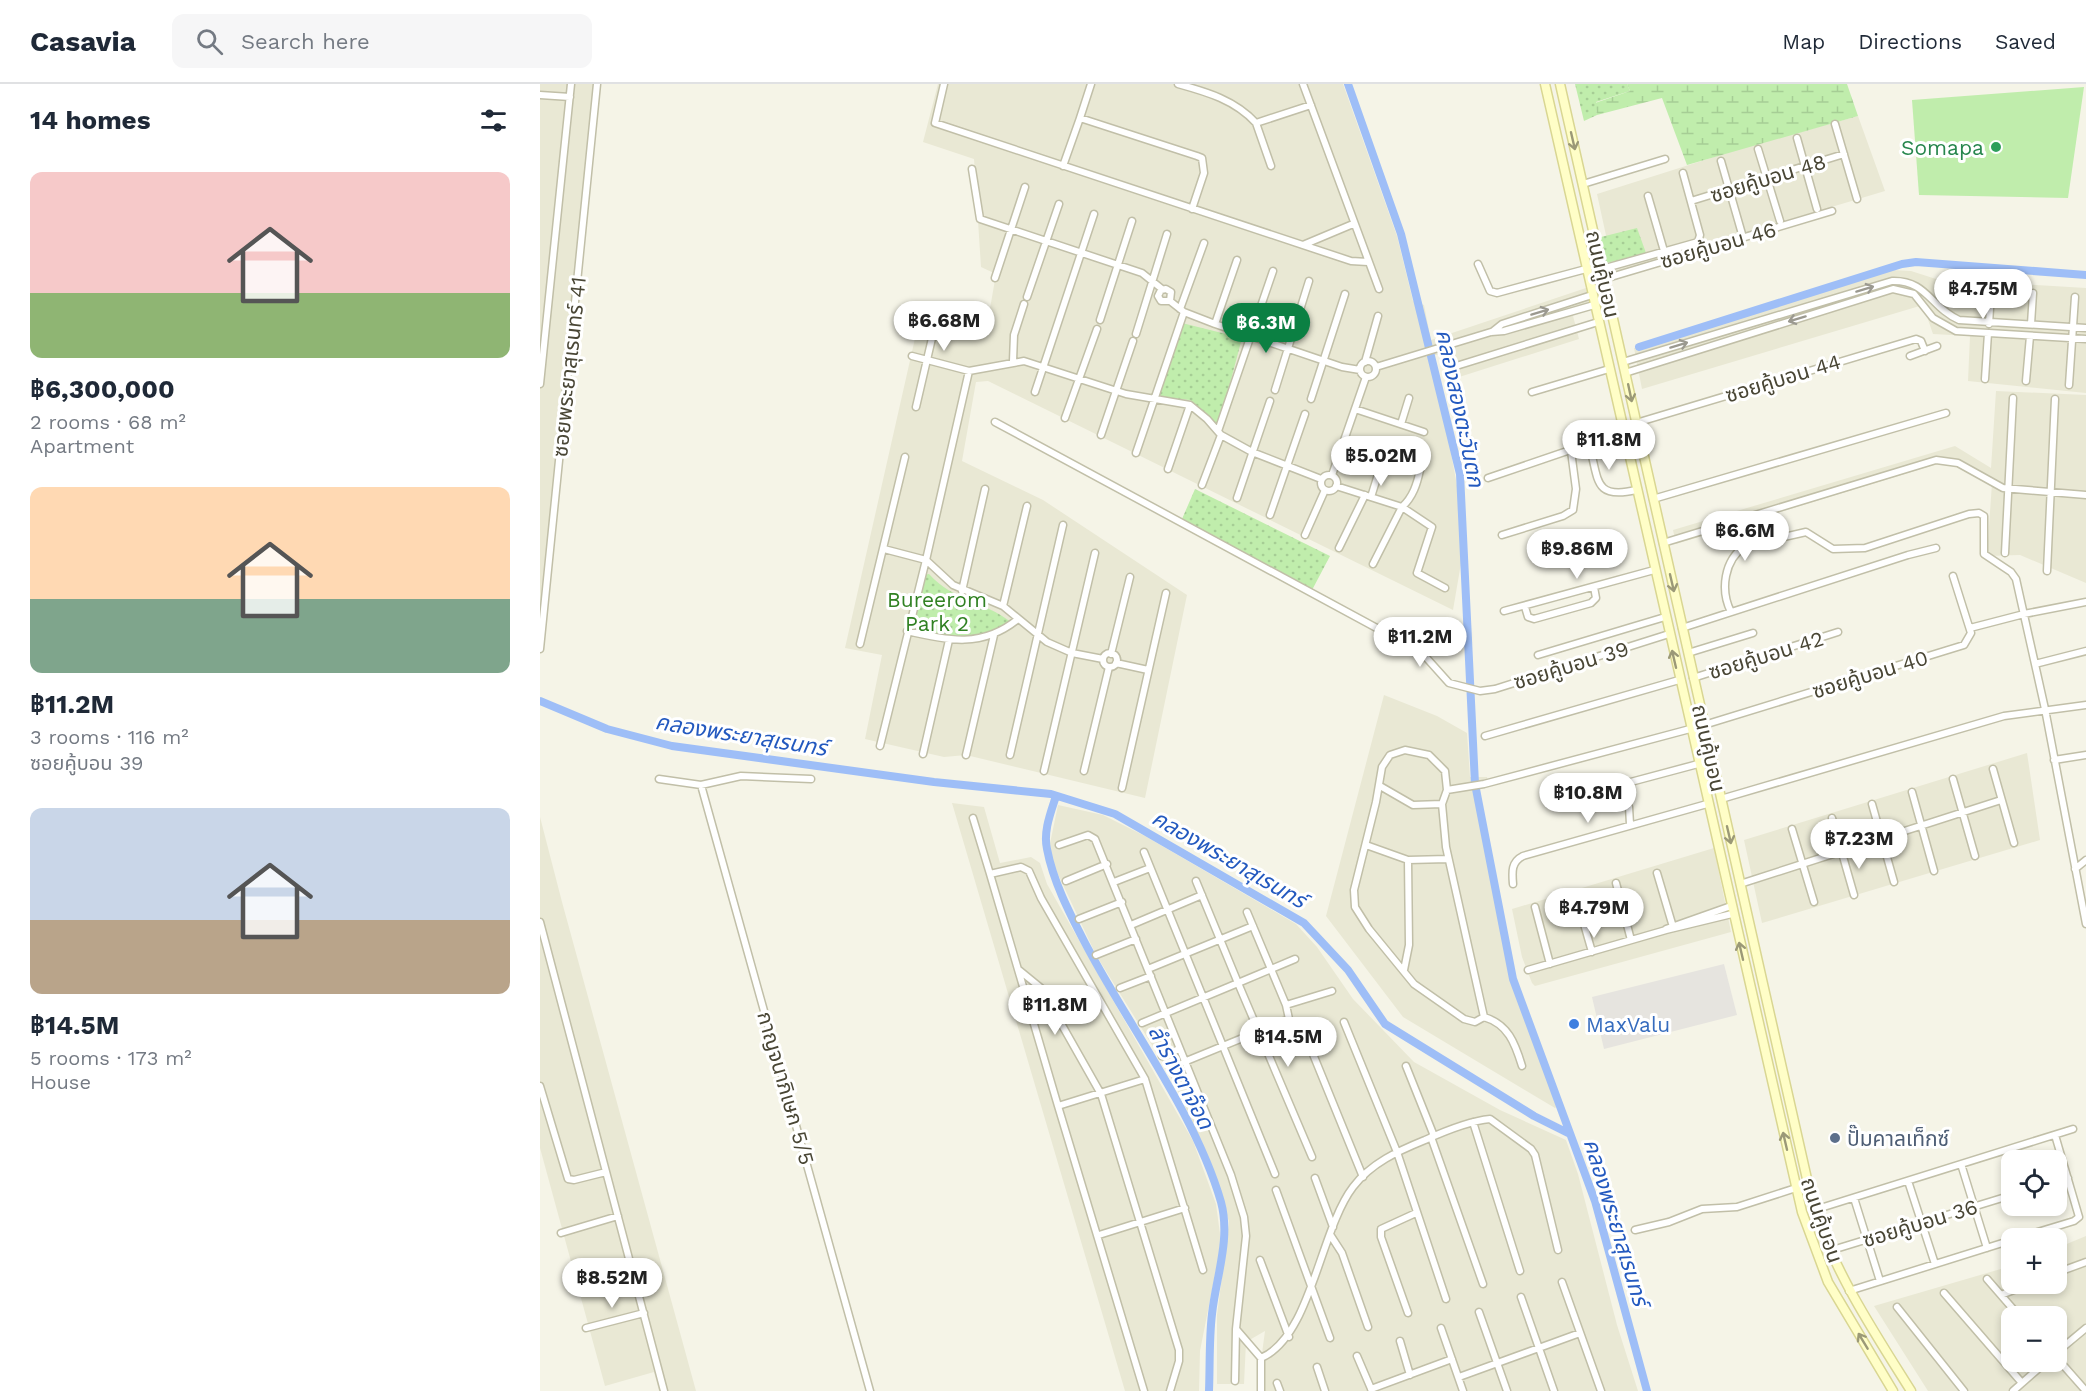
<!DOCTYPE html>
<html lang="en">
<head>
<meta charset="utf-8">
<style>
	body { margin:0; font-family:"Work Sans","Noto Sans Thai",sans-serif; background:#f6f6f7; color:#1f2937; height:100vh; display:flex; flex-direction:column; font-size:22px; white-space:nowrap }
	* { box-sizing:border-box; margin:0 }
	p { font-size:20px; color:#747a83 }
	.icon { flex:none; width:33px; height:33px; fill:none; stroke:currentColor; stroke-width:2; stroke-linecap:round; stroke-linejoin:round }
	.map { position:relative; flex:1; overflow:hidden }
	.drawer { display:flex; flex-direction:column; background:#fff; width:540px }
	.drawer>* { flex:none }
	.controls { position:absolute; left:1461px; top:1066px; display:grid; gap:12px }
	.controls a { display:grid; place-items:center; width:66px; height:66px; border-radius:12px; background:#fff; box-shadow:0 3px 9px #0003; font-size:30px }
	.price { position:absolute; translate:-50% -51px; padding:0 14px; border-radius:21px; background:#fff; color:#222; font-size:20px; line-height:39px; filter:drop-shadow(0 2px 3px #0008) }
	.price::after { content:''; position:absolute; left:50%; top:36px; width:18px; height:14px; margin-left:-9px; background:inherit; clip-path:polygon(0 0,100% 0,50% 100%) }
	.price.selected { background:#0b8043; color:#fff }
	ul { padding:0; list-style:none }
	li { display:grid; align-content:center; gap:12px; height:318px; padding:0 30px }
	li span { display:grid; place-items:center; height:186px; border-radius:12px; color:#555 }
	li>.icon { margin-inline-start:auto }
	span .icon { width:108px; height:108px; fill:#fffc; stroke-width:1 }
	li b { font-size:26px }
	h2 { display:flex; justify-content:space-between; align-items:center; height:72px; padding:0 30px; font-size:26px }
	header { display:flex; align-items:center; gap:36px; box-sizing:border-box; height:84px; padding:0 30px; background:#fff; border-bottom:2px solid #e0e1e3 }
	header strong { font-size:28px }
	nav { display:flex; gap:33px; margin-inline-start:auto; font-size:21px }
	.search { width:420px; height:54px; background:#f6f6f7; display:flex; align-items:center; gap:15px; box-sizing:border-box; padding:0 21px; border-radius:12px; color:#747a83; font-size:22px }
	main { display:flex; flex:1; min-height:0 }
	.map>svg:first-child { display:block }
	.residential { fill:#e9e8d4; fill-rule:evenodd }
	.grass { fill:url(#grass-dots) }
	.wetland { fill:url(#wetland-marsh) }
	.garden { fill:#c0edac }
	.parking { fill:#e6e4df }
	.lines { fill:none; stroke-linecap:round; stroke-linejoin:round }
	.canal { stroke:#9ebef7; stroke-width:8 }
	.street-casing { stroke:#c1bfa8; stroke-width:9 }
	.secondary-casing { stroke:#d9d692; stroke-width:11 }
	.street { stroke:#fff; stroke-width:6 }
	.secondary { stroke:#fffec7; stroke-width:8 }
	.oneway { stroke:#9b9977 }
	.oneway2 { stroke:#9b9990 }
	.leisure-dot { fill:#2e9e5b; stroke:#fff; stroke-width:2 }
	.shop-dot { fill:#3f7fe0; stroke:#fff; stroke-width:2 }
	.service-dot { fill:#5c6f8a; stroke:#fff; stroke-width:2 }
	.labels { text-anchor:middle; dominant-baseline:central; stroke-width:6; stroke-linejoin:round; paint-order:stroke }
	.leisure-label { font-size:21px; fill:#27864d; stroke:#fff; text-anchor:end }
	.street-label { font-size:21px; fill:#494635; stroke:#fff }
	.park-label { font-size:21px; fill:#308122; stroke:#fff }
	.shop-label { font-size:21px; fill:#366cbe; stroke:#fff; text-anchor:start }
	.service-label { font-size:21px; fill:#4e5e75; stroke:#fff; text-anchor:start }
	.water-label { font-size:22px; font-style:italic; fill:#2359bf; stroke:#fff }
</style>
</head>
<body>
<header>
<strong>Casavia</strong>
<div class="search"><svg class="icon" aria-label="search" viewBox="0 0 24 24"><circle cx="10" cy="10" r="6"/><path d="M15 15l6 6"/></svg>Search here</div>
<nav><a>Map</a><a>Directions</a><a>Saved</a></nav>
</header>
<main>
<section class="drawer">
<h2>14 homes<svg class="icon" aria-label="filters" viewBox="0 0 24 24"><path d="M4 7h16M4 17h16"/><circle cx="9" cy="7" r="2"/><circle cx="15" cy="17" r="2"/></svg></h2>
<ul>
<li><span style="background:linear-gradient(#f6c9c9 65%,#8fb573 0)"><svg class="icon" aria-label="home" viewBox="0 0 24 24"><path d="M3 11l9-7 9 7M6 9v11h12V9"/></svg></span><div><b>฿6,300,000</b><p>2 rooms · 68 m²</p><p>Apartment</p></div></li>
<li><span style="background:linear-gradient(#ffd9b3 60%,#7fa58c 0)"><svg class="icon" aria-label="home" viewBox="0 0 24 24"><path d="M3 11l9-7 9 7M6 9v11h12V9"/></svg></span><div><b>฿11.2M</b><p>3 rooms · 116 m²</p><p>ซอยคู้บอน 39</p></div></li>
<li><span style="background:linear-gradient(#c9d6e8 60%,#b9a48a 0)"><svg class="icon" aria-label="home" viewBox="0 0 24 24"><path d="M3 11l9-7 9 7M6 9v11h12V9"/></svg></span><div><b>฿14.5M</b><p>5 rooms · 173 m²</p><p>House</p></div></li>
</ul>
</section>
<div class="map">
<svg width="1546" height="1307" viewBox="0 0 1546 1307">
	<defs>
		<pattern id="grass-dots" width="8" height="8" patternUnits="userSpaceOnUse" patternTransform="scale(1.5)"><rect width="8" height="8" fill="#c0edac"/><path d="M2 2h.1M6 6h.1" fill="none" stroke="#a6cd95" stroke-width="1.8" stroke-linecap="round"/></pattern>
		<pattern id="wetland-marsh" width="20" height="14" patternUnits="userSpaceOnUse" patternTransform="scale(1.5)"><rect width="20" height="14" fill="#c0edac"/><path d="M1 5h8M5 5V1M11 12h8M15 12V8" fill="none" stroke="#a6cd95"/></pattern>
	</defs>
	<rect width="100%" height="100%" fill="#f5f4e7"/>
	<path class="residential" d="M 0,0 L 56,0 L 0,557 Z
		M 398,0 L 803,0 L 857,152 L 873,217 L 884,221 L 891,256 L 1046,204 L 1051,225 L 1032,228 L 1039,255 L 916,294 L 909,267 L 893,272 L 926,450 L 913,526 L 448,297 L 436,298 L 422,377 L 503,416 L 647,511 L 605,714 L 426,671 L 404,673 L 325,655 L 342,571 L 305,564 L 383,219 L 448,236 L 456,190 L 441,183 L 434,75 L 383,58 Z
		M 1318,32 L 1345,107 L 1074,188 L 1057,110 L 1209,62 Z
		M 1352,186 L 1371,187 L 1396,195 L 1546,204 L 1546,309 L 1428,297 L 1430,252 L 1393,250 L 1383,221 L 1102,305 L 1094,264 Z
		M 1456,307 L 1546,311 L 1546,499 L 1480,471 L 1447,472 L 1452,399 L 1433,387 L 1407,377 L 1136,460 L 1133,446 L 1415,362 L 1451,384 Z
		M 844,611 L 897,632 L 927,649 L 930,693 L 947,693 L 948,699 L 935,703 L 973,895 L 1019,1021 L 1015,1024 L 863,933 L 786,832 Z
		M 1487,669 L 1500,756 L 1222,839 L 1204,756 Z
		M 412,719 L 444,723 L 460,779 L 491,773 L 500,779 L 507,800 L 653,1057 L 676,1120 L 680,1150 L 680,1165 L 660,1267 L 659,1307 L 585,1307 Z
		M 518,721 L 563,731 L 605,752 L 756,840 L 777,863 L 813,915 L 874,978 L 960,1026 L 1026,1056 L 1038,1090 L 1077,1241 L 1098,1307 L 717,1307 L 725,1247 L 706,1258 L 704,1300 L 677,1300 L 677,1231 L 689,1138 L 676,1094 L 641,1013 L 625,982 L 556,871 L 508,769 Z
		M 0,733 L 22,818 L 156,1307 L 119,1307 L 114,1288 L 65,1302 L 0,1064 Z
		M 1174,764 L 1191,848 L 995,902 L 992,899 L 982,873 L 972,825 Z
		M 1546,1152 L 1546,1307 L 1388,1307 L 1334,1222 L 1471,1182 L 1472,1200 L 1516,1200 L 1517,1164 ZM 1472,1233 L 1516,1233 L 1516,1278 L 1472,1278 Z"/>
	<path class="grass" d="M 1035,0 L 1087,0 L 1090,7 L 1056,18 L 1057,31 L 1044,37 Z
		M 1097,144 L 1106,169 L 1063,180 L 1057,154 Z
		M 638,238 L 702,254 L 679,341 L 650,316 L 613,312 Z
		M 655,405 L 790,472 L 771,508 L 642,435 Z
		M 389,490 C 415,518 442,516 471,538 C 438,560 405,554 369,544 L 383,491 Z"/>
	<path class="wetland" d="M 1087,0 L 1307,0 L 1318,32 L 1147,81 L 1122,14 L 1057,31 L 1055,19 L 1090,7 Z"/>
	<path class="garden" d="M 1544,3 L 1528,114 L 1379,111 L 1372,16 Z"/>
	<path class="parking" d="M 1184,880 L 1197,931 L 1064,965 L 1052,913 Z"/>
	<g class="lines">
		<path class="canal" d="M 808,0 L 861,150 L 920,390 L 935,700 L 973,895 L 1055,1117 L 1107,1307
			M 1099,263 L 1362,180 L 1376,178 L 1546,191
			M 0,617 L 67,645 L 132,662 L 394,698 L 511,710 L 575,730 L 764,839 L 808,886 L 845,940 L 994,1032 L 1030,1050
			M 516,712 C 511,728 503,747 507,765 C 513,797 529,828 544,857 C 587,940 655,1028 681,1118 C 691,1155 676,1193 672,1230 C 669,1255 670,1282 669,1307"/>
		<defs>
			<path id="street" d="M 404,0 L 395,39 L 811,177 L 828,178
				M 638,0 C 667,8 695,16 716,39 L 771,21
				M 763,0 L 839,205
				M 0,11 L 30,13
				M 540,34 L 551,0
				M 716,39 L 731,82
				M 1295,40 L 1317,115
				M 1257,54 L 1277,125
				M 1218,65 L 1240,137
				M 1181,77 L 1202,150
				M 523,82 L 540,34 L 657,72 L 662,74 L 664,89 L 652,125
				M 432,85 L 440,135 L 602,189 L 622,205
				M 1043,100 L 1125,75
				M 1108,112 L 1124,167
				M 1151,117 L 1304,70
				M 763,161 L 813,140
				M 938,180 L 950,207 L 957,209 L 1046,185
				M 1062,185 L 1158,158 L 1160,151 L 1143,89
				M 455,194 L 485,103
				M 1064,195 L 1292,127
				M 487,213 L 519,120
				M 630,217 L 631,208 L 626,205 L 621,206 L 618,212 L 621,217 L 630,217 L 644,228 L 675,240 L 802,283 L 820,286
				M 640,225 L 664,159
				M 560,236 L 592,137
				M 675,240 L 697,176
				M 1449,240 L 1451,208
				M 1491,240 L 1493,209
				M 952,248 L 962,240 L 1052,211
				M 596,250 L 627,150
				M 372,272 L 429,287 L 484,277 L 586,310 L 650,321 L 667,335 L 681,351 L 712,368 L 781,395
				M 1370,272 L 1397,262
				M 473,277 L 474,251 L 484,220
				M820 285a8 8 0 1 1 16 0a8 8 0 1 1-16 0Z
				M 825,278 L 838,232
				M 1083,278 L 1352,197 C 1387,196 1390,223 1419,236 L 1546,244
				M 836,283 L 951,248 L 964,247 L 1054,221
				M 913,283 L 1058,238
				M 429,287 L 386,476 L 413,501 L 463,522 L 507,558 L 532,569 L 563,575
				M 1085,289 L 1353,205 L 1374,210 L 1393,234 L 1416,247 L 1546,255
				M 1445,295 L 1448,249
				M 1486,297 L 1490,252
				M 0,300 L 31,0
				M 1529,301 L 1535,213
				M 735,306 L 769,197
				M 495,308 L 554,130
				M 992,308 L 1069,285
				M 771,315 L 805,210
				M 376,323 L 396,237
				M 815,325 L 884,348
				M 525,334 L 557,245
				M 455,338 L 844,548 L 883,570 L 909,599 L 940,607 L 955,605 L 1129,550
				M 1096,339 L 1376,255 L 1381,257 L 1385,267
				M 861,340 L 869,314
				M 678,347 L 733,187
				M 561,351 L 593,257
				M 1049,360 C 1059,395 1053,416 1096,406
				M 596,369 L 644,228
				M 628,385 L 650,321
				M781 399a8 8 0 1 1 16 0a8 8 0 1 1-16 0Z
				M 792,391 L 826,293
				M 948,394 L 1083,348
				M 662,401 L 681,351
				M 796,402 L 862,423 C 873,413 877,400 880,386 L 878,382
				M 831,413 L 846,365
				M 697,414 L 730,317
				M 1113,415 L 1406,329
				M 730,431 L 765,330
				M 765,451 L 785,406
				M 962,451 L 1023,432 L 1033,426 L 1036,405 L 1031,367
				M 1123,459 L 1396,376 L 1418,379 L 1463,404 L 1546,411
				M 799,464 L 825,411
				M 1465,469 L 1473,314
				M 833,480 L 862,423 L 892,443 L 877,489 L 905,504
				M 1507,487 L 1515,315
				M 422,507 L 445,405
				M 463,522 L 487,422
				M 985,523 L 988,533 L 994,535 L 1051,519 L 1056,514 L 1054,503
				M 964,527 L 1114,486
				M 1191,528 C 1180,506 1184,476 1205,462 L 1266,448 L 1293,465 L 1325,464 L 1429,430 L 1439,429 L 1444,432 L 1444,470 L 1471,488 L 1476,495 L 1505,625 L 1546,840
				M 1142,544 L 1368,471 L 1396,464
				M 1430,544 L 1484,530 L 1546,518
				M 367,547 C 408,557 443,564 478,535
				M 320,560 L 365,373
				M 0,565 L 57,0
				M 1148,569 L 1213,549
				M563 576a7 7 0 1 1 14 0a7 7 0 1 1-14 0Z
				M 571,570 L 590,493
				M 998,571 L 1125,533
				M 576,579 L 608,586
				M 1495,580 L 1546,567
				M 1153,594 L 1298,548
				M 1164,641 L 1424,561 L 1431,549 L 1413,492
				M 945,652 L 1139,596
				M 340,662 L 386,476 L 344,465
				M 865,666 L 889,671 L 905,687 L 907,706 L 902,720 L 906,763 L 944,933 L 935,938 L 924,935 L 874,900 L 829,845 L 815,823 L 814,806 L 836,718 L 842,683 L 850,671 Z
				M 383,670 L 409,556
				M 426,671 L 454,551
				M 470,671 L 523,441
				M 1514,676 L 1546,671
				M 1453,685 L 1474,759
				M 504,687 L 555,469
				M 544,687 L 569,583
				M 119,695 L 161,701 L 201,692 L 271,695
				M 1413,695 L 1435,772
				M 1087,699 L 1158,680
				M 161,701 L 330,1307
				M 840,702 L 873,721 L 902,720
				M 582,704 L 626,509
				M 907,706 L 944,700 L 1150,645
				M 1372,708 L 1394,787
				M 1181,715 L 1464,632 L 1546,621
				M 1332,720 L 1354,798
				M 1089,723 L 1090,740
				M 433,734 L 450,790
				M 1292,734 L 1314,811
				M 1252,745 L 1274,818
				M 519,761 L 548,751 L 555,755 L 691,1091 L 704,1133 L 706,1152 L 696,1245 L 721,1274 C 771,1253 780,1146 813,1103 C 831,1079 858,1067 885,1056 C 905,1047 929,1037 950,1035 L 991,1065 L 995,1071 L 1018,1166
				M 826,761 L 868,776 L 908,775
				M 604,768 L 735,1090
				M 1535,785 L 1546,776
				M 1117,789 L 1133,843
				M 526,797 L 567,780
				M 574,798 L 610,784
				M 1076,799 L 1091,856
				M 973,800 C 972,788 971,778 983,772 L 1167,720
				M 1200,800 L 1461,716
				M 1036,812 L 1052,868
				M 995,823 L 1010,880
				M 539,835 L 582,818
				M 0,838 L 124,1307
				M 591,841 L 662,811
				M 1126,845 L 1191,822
				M 556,871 L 596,855
				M 755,875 L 698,899 L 772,1073
				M 608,885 L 713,842
				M 479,886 L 501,904 L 561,1010 L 639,1266 L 639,1277 L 630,1307
				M 864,886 L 869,861 L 868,776
				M 988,886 L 1126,846 L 1192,830
				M 580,904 L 611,892
				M 746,921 L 792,907
				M 944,933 C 968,940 975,959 982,982
				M 804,938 L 857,1068 L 906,1215
				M 602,939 L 698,899 L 656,797
				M 764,948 L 823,1093
				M 622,972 L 639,965
				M 644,978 L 749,935 L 746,921 L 707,828
				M 866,982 L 894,1052
				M 0,1002 L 28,1095 L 34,1096 L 66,1088
				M 518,1022 L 450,790 L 481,783 L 489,787 L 501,814 L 605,995
				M 933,1038 L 980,1187
				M 891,1053 L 943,1200
				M 1421,1080 L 1447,1164
				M 775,1094 L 793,1143
				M 1368,1097 L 1395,1180
				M 1516,1097 L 1528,1094
				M 736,1106 L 790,1254
				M 1314,1114 L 1340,1197
				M 1274,1126 L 1533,1045
				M 1095,1146 L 1129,1138 L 1162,1125 L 1197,1123 L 1256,1104
				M 21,1149 L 78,1132
				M 559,1151 L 645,1124
				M 791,1152 L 802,1169 L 828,1243
				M 1475,1155 L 1534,1137 L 1539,1133 L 1515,1051
				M 1289,1167 L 1472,1111
				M 720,1176 L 749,1253
				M 1516,1189 L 1546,1178
				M 1447,1195 L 1480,1233
				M 34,1196 L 90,1179
				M 1022,1198 L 1061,1307
				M 1309,1207 L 1472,1156
				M 1404,1209 L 1482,1299
				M 1461,1211 L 1489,1200
				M 981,1213 L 1014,1307
				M 1357,1223 L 1424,1307
				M 939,1228 L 967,1307
				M 868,1229 L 841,1153 L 841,1145 L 876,1129
				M 46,1244 L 104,1229
				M 901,1244 L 923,1307
				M 860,1257 L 870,1291
				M 1516,1269 L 1546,1244
				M 817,1272 L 832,1307
				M 1516,1273 L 1546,1307
				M 777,1283 L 785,1307
				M 919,1293 L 1040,1249
				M 695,1297 L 696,1245
				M 737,1299 L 740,1307
				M 831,1305 L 912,1275
				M 604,1307 L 518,1022 L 605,995 L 663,1186
				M 721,1307 L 721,1274
				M 1473,1307 L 1506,1278"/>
			<path id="secondary" d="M 1005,0 L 1262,1128 L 1288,1198 L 1353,1307
				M 1020,0 L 1274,1126 C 1297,1192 1334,1248 1371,1307"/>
		</defs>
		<use href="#street" class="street-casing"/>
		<use href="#secondary" class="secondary-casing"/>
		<use href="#street" class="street"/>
		<use href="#secondary" class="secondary"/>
	</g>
	<defs><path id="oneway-shaft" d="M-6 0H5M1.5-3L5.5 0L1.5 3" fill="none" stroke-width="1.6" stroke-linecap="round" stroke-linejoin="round" transform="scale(1.5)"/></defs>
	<g class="oneway">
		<use href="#oneway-shaft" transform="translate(1033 57) rotate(77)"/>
		<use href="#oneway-shaft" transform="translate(1090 309) rotate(78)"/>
		<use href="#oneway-shaft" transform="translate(1132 499) rotate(77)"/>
		<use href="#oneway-shaft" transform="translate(1134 575) rotate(-103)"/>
		<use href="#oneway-shaft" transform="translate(1189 751) rotate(77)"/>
		<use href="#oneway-shaft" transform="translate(1201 867) rotate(-103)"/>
		<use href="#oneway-shaft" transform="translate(1245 1057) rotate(-103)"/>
		<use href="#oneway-shaft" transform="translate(1323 1257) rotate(-121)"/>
	</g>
	<g class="oneway2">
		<use href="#oneway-shaft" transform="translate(1325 205) rotate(-17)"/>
		<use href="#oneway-shaft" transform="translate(1000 228) rotate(-17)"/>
		<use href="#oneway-shaft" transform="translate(1257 235) rotate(163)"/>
		<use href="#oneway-shaft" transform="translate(1139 261) rotate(-17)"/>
	</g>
	<circle class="leisure-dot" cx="1456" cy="63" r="6"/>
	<circle class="shop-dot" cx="1034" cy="940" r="6"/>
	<circle class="service-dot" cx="1295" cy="1054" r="6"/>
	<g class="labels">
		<g class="leisure-label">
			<text x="1444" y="63">Somapa</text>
		</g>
		<g class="street-label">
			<text transform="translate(1228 94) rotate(-17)">ซอยคู้บอน 48</text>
			<text transform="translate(1178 161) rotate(-16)">ซอยคู้บอน 46</text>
			<text transform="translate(1063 190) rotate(77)">ถนนคู้บอน</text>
			<text transform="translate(29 283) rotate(-84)">ซอยพระยาสุเรนทร์ 41</text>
			<text transform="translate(1243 294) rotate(-17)">ซอยคู้บอน 44</text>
			<text transform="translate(1226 571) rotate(-17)">ซอยคู้บอน 42</text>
			<text transform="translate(1031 581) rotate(-17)">ซอยคู้บอน 39</text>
			<text transform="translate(1330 590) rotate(-17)">ซอยคู้บอน 40</text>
			<text transform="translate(1169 664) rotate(77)">ถนนคู้บอน</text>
			<text transform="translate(246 1004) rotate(74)">กาญจนาภิเษก 5/5</text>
			<text transform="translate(1282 1136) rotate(71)">ถนนคู้บอน</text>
			<text transform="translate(1380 1139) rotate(-17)">ซอยคู้บอน 36</text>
		</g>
		<g class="park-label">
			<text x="397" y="515">Bureerom<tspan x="397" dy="24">Park 2</tspan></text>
		</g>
		<g class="shop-label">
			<text x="1046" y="940">MaxValu</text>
		</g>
		<g class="service-label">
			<text x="1307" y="1054">ปั๊มคาลเท็กซ์</text>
		</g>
		<g class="water-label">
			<text transform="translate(920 324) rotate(78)">คลองสองตะวันตก</text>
			<text transform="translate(201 651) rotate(9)">คลองพระยาสุเรนทร์</text>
			<text transform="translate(689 775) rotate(30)">คลองพระยาสุเรนทร์</text>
			<text transform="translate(641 993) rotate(62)">ลำรางตาจ๊อด</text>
			<text transform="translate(1076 1138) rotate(73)">คลองพระยาสุเรนทร์</text>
		</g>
	</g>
</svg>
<div class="controls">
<a><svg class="icon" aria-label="locate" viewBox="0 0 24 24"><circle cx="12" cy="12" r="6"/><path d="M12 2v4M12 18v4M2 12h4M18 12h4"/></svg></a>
<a>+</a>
<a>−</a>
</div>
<b class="price" style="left:1443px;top:236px">฿4.75M</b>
<b class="price" style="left:404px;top:268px">฿6.68M</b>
<b class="price selected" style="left:726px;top:270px">฿6.3M</b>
<b class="price" style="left:1069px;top:387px">฿11.8M</b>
<b class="price" style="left:841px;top:403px">฿5.02M</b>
<b class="price" style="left:1205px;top:478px">฿6.6M</b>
<b class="price" style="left:1037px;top:496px">฿9.86M</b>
<b class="price" style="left:880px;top:584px">฿11.2M</b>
<b class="price" style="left:1048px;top:740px">฿10.8M</b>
<b class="price" style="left:1319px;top:786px">฿7.23M</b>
<b class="price" style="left:1054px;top:855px">฿4.79M</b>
<b class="price" style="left:515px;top:952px">฿11.8M</b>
<b class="price" style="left:748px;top:984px">฿14.5M</b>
<b class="price" style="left:72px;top:1225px">฿8.52M</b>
</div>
</main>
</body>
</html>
